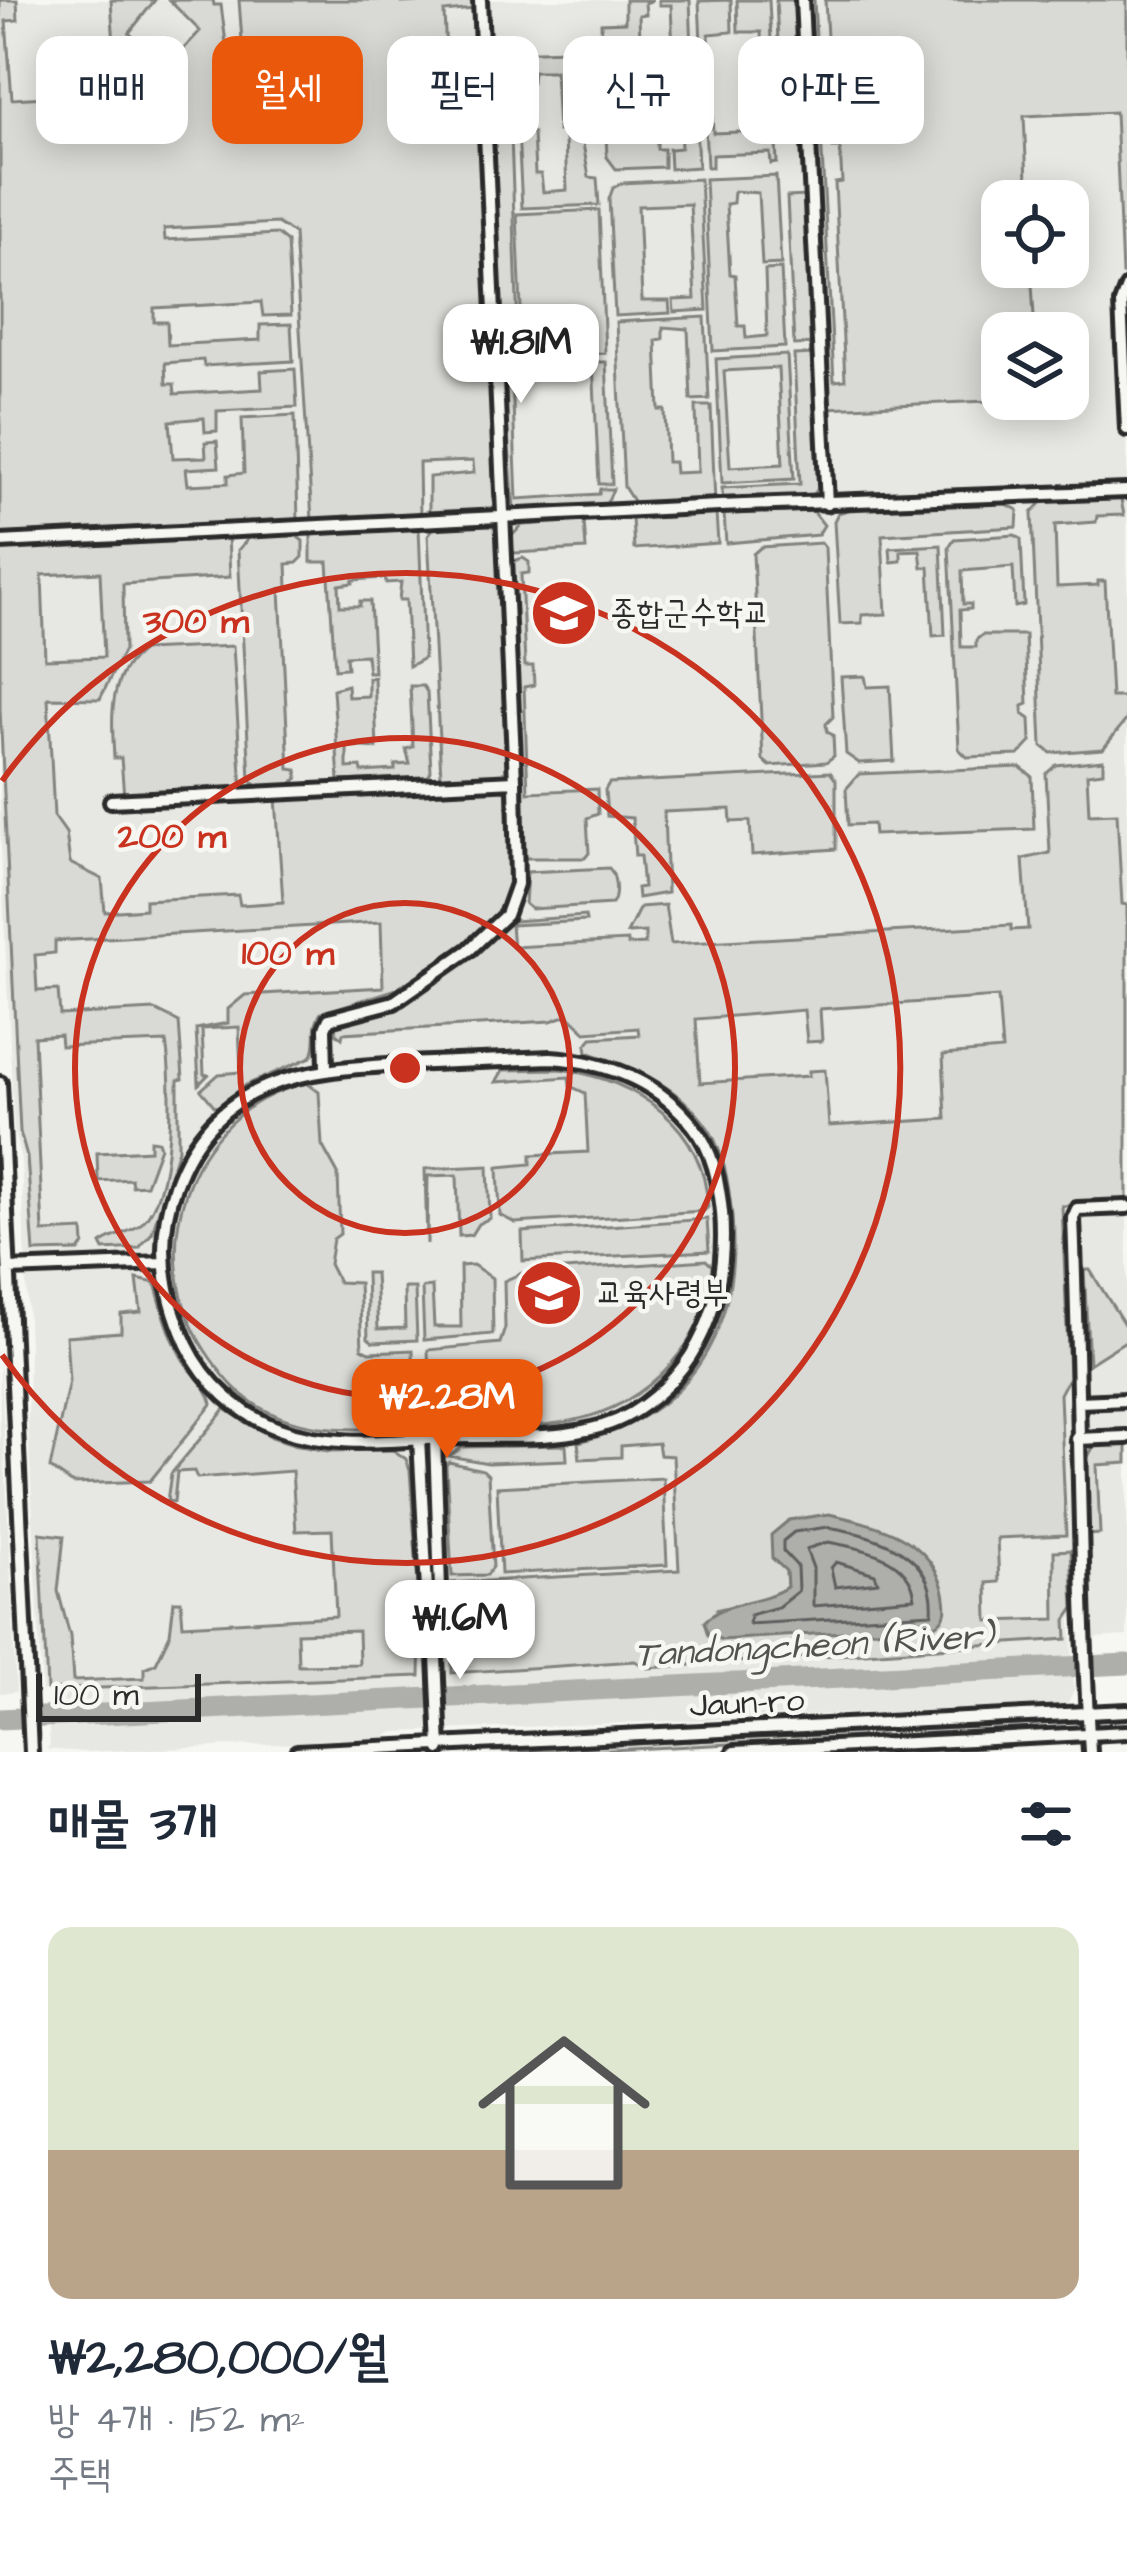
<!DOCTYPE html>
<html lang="ko">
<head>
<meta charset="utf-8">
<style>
	body { margin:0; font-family:"Architects Daughter","Poor Story",sans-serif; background:#f2f2f3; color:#1f2937; height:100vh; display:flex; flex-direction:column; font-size:45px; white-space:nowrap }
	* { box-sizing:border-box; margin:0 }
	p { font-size:39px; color:#747a83 }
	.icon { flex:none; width:66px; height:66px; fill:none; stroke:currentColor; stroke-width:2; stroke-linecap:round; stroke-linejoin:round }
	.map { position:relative; height:1752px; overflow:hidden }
	.side { display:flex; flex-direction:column; background:#fff; flex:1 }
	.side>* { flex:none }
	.top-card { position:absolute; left:36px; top:36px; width:1056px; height:108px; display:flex; gap:24px }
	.controls { position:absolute; left:981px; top:180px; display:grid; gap:24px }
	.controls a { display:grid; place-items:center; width:108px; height:108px; border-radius:24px; background:#fff; box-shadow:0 6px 30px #0003; font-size:60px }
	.scale { position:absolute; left:36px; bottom:30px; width:165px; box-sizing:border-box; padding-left:12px; border:6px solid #2b2b2b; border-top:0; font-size:33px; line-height:42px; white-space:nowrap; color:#2b2b2b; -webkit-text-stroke:9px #f6f6f2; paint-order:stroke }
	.price { position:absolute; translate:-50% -102px; padding:0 27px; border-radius:24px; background:#fff; color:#222; font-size:39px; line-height:78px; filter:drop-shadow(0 3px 6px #0008) }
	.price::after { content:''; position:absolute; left:50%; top:72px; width:36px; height:27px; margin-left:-18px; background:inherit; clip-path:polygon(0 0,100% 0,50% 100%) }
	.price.current { background:#ea580c; color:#fff }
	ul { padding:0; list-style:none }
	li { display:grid; align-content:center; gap:24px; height:636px; padding:0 48px }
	li span { display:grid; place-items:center; height:372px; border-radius:24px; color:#555 }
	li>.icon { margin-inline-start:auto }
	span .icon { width:216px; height:216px; fill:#fffc; stroke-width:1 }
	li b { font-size:51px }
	h2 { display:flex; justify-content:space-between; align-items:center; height:144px; padding:0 48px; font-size:51px }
	.chip { padding:0 42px; border-radius:24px; background:#fff; box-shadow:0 6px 30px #0003; font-size:42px; line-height:108px }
	.chip.current { background:#ea580c; color:#fff }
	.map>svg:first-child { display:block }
	.built { fill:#e7e7e3; fill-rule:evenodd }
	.green { fill:#d9d9d5; stroke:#828280; stroke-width:3; fill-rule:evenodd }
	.water { fill:#aeaeab; stroke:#7a7a78; stroke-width:3 }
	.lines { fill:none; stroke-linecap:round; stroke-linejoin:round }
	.shore { stroke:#5f5f5e; stroke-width:3 }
	.river { stroke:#aeaeab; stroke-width:21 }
	.minor-casing { stroke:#2b2b2b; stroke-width:20 }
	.minor { stroke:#f6f6f2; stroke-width:10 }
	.ring { fill:none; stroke:#c8321e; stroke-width:6 }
	.labels { text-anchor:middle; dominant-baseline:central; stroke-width:9; stroke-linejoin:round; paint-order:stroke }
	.poi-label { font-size:33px; fill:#2b2b2b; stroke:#f6f6f2; text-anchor:start }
	.street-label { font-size:33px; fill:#2b2b2b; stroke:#f6f6f2 }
	.water-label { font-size:36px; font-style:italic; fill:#525251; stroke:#f6f6f2 }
	.centre { fill:#c8321e; stroke:#f6f6f2; stroke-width:6 }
	.ring-label { font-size:36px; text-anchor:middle; font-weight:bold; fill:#c8321e; stroke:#f6f6f2; stroke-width:9; stroke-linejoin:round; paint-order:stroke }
</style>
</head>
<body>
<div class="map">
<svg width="1127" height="1752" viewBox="0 0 1127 1752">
	<rect width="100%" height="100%" fill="#f6f6f2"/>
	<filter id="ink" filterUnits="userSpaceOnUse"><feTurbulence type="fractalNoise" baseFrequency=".00833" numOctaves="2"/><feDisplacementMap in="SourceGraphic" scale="24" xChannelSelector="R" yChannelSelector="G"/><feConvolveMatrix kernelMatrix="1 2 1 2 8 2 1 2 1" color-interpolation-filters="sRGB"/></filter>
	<g filter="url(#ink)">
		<path class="built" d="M 0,0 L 1127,0 L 1127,1636 L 1090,1638 L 1081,1470 L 1085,1393 L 1069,1392 L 1078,1612 L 1071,1619 L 1074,1689 L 1067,1705 L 394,1732 L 380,1739 L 212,1747 L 85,1752 L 46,1749 L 50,1746 L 47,1691 L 42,1691 L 28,1423 L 29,1345 L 21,1160 L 14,1132 L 0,827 ZM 1002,201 L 1068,201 L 1068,267 L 1002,267 ZM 1002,333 L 1068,333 L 1068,399 L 1002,399 Z
			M 0,1353 L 16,1692 L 0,1693 Z"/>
		<path class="green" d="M 0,0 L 17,0 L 18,20 L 6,21 L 12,99 L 82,95 L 83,88 L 136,84 L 135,74 L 116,76 L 111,0 L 155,0 L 129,33 L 167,67 L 200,31 L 169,0 L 213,0 L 214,5 L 221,5 L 226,43 L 242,41 L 239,0 L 401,0 L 402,3 L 474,0 L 474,9 L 444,12 L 447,74 L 476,72 L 497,497 L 492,509 L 429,514 L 429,477 L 474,473 L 473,461 L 419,463 L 420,516 L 312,520 L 294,234 L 277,223 L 164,229 L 165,240 L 277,234 L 287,242 L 291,315 L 263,316 L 261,302 L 154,308 L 154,322 L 167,322 L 168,345 L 260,340 L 260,325 L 291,324 L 293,361 L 204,366 L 203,360 L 165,363 L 166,384 L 174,384 L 175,394 L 262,389 L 261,371 L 295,369 L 297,407 L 217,411 L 217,431 L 205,432 L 204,418 L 170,421 L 173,458 L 206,457 L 205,442 L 217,441 L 219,467 L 186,469 L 188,485 L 228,483 L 228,475 L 244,473 L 242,418 L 295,415 L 298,521 L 0,534 Z
			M 625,0 L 653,0 L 645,3 L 646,14 L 639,15 L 642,86 L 647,86 L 650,138 L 657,138 L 657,149 L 664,149 L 664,167 L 616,169 L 607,157 L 601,23 L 625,22 Z
			M 659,0 L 690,0 L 693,75 L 674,76 L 671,5 L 659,5 Z
			M 731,0 L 732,32 L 709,34 L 713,133 L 766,131 L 761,32 L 738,32 L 737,0 L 769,0 L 777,163 L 771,164 L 770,153 L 712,155 L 712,167 L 707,167 L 699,1 Z
			M 776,0 L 797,0 L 803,142 L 783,143 Z
			M 808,0 L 814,0 L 834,381 L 845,380 L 835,183 L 842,182 L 840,148 L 833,148 L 825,0 L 1127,0 L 1127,274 L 1122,274 L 1115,112 L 1024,116 L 1028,201 L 1002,201 L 1002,267 L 1031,267 L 1035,333 L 1002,333 L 1002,399 L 1012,400 L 826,408 Z
			M 590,49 L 592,84 L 571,86 L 572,90 L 584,89 L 586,124 L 580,125 L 580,130 L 558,131 L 555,71 L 533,71 L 532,82 L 526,83 L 529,132 L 533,133 L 535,174 L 541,174 L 543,192 L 567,190 L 565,139 L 582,138 L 589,177 L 597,178 L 599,205 L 522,208 L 514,52 Z
			M 508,52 L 519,358 L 503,359 L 487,54 Z
			M 694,81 L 698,167 L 670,169 L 669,149 L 681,148 L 678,82 Z
			M 776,176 L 781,264 L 762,265 L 758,193 L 734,191 L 733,203 L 726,204 L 730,274 L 735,275 L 738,326 L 745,326 L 746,338 L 767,336 L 765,270 L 781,269 L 785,347 L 713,351 L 705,179 Z
			M 700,179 L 707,310 L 674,312 L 673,300 L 695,299 L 690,204 L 638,206 L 642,301 L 669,301 L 670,313 L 615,316 L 609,199 L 613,188 L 622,183 Z
			M 806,196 L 813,344 L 794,345 L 787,197 Z
			M 599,210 L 605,353 L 523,356 L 517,214 Z
			M 705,317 L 709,399 L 691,400 L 688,329 L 663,327 L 663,339 L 656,340 L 659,410 L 665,410 L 667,462 L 674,462 L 675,473 L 698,472 L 696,406 L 711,406 L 715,503 L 635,504 L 624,487 L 616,322 Z
			M 814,354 L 820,488 L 807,499 L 723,503 L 722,488 L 800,484 L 794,355 Z
			M 787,355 L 794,479 L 722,483 L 716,359 ZM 778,368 L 783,464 L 730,467 L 724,371 Z
			M 606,362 L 612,484 L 599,484 L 593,362 Z
			M 503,372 L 512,378 L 517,499 L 599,494 L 600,489 L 613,489 L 606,505 L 521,511 L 514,508 Z
			M 1112,496 L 1121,500 L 1124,515 L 1097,516 L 1096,522 L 1055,525 L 1057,587 L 1098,585 L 1098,581 L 1105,581 L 1111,697 L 1127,697 L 1127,719 L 1103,749 L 1051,753 L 1042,746 L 1032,513 L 1043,501 Z
			M 1001,502 L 1018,510 L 1017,527 L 882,535 L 886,614 L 862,615 L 862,623 L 840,624 L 834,521 L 838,513 L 854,508 Z
			M 813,511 L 824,525 L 818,535 L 726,543 L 724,514 Z
			M 716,514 L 718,543 L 634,549 L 632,519 Z
			M 584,521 L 586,549 L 515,553 L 511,550 L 511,537 L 522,525 Z
			M 483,523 L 495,528 L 500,537 L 510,771 L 503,777 L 446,779 L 441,776 L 428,535 L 435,526 Z
			M 419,527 L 424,658 L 409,666 L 406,600 L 399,600 L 401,582 L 386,583 L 385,578 L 353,580 L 353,583 L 339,585 L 340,606 L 360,606 L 360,601 L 370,601 L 374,672 L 368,672 L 366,655 L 346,656 L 347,668 L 335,669 L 328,562 L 311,562 L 311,532 Z
			M 294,534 L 303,541 L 303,557 L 297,563 L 287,564 L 288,588 L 280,589 L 289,769 L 297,770 L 298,778 L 291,784 L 257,786 L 250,779 L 238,550 L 249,538 Z
			M 1015,535 L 1021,539 L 1024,605 L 1015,607 L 1013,567 L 962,571 L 963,604 L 971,604 L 971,609 L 960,610 L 961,647 L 976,647 L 976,640 L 982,635 L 1025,635 L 1028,704 L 1023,706 L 1023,714 L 1030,719 L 1031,742 L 1019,755 L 967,757 L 959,749 L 949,547 L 954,539 Z
			M 228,536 L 230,577 L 123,584 L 124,650 L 100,699 L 48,698 L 54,816 L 66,833 L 70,863 L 102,879 L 105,912 L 145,909 L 145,900 L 238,895 L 240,905 L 283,902 L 276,798 L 506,787 L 511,875 L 511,889 L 501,910 L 469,941 L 397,989 L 321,1013 C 310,1026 320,1042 311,1057 L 246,1085 L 216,1108 L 201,1090 L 219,1074 L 241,1072 L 239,1027 L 202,1029 L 204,1074 L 208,1075 L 199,1084 L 196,1029 L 228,1023 L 228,1009 L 245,995 L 383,987 L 381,922 L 55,941 L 55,953 L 35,955 L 37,991 L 58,990 L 60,1015 L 155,1010 L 179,1022 L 183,1079 L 178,1080 L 178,1149 L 152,1233 L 139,1248 L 104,1250 L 101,1244 C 113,1235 131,1233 142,1223 C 174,1193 173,1083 166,1042 L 61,1046 L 60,1035 L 34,1037 L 43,1232 L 83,1230 L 84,1245 L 79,1251 L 34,1252 L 27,1157 L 20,1132 L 0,709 L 0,549 ZM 100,572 L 104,657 L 45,659 L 42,575 Z
			M 821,543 L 825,548 L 833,717 L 826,724 L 827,732 L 833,735 L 834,756 L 826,762 L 770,766 L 763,760 L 753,554 L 761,547 Z
			M 941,545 L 945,635 L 933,636 L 929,567 L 922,567 L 920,550 L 901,551 L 901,561 L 891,562 L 890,548 Z
			M 523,558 L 529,562 L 529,573 L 521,574 L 525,666 L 533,666 L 534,685 L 524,687 L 528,792 L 597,789 L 598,814 L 587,818 L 589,853 L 585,858 L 524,858 L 513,561 Z
			M 233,646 L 242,790 L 124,797 L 121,758 L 114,758 C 112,719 107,676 143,650 Z
			M 865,676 L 867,687 L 890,686 L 894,761 L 859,763 L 846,754 L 841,677 Z
			M 374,677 L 377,748 L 347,746 L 347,768 L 361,767 L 362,772 L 395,770 L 395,765 L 410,764 L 406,749 L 413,747 L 410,686 L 423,686 L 427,692 L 431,771 L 428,778 L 339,781 L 333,689 L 347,685 L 348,697 L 368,696 L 368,678 Z
			M 1103,760 L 1103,772 L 1087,774 L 1089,814 L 1117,813 L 1122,904 L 1127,905 L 1127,1203 L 1062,1206 L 1069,1377 L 1060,1394 L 1066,1535 L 997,1538 L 999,1582 L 987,1583 L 988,1621 L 1055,1619 L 1054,1551 L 1071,1550 L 1074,1608 L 1066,1620 L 1067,1639 L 648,1668 L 635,1661 L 452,1673 L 452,1583 L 679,1570 L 673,1456 L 660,1455 L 658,1443 L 621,1446 L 621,1457 L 580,1459 L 578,1442 C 691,1416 741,1329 732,1217 C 729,1185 724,1147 703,1121 C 673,1082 632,1068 587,1052 L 586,1045 L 592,1038 L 639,1035 L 638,1028 L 586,1032 L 568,1015 L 551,1021 L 343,1033 L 342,1038 L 336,1033 L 335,1023 L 400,1004 L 464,962 L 513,921 L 585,916 L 586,921 L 511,925 L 513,947 L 627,941 L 628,945 L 645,944 L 645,932 L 627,933 L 640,907 L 665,905 L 671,944 L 1011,925 L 1011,930 L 1028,929 L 1023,859 L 1050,853 L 1046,774 L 1056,765 ZM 998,997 L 1002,1050 L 943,1055 L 946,1119 L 829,1126 L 825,1070 L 809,1071 L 809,1076 L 700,1083 L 696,1019 L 804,1010 L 807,1042 L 822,1041 L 820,1009 ZM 786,1571 L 934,1626 L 715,1610 L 772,1597 L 787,1587 Z
			M 1020,767 L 1032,776 L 1034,829 L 874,835 L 873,824 L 848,825 L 846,789 L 859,774 Z
			M 830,772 L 836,780 L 836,849 L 752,855 L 750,821 L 731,822 L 730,809 L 664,812 L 667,893 L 638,898 L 637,888 L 643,887 L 640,856 L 635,856 L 632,818 L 607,816 L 605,790 L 609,783 Z
			M 609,868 C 616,875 618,896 612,904 L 531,909 L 525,904 L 527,872 Z
			M 560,1069 C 636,1080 704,1124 708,1207 L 704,1211 L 515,1223 L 500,1215 L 498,1167 L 531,1164 L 531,1155 L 588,1152 L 585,1093 L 570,1086 L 569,1077 L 496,1082 L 503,1070 Z
			M 307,1083 L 319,1092 L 322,1145 L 338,1174 L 340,1234 L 333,1239 L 329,1264 L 338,1282 L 359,1283 L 362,1348 L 370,1352 L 413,1350 L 415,1427 C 363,1429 311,1435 263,1409 C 240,1397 226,1380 211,1359 C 139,1261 183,1110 307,1083 Z
			M 150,1140 L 158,1141 L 160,1147 L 146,1185 L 132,1186 L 131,1179 L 98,1181 L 97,1153 L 150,1150 Z
			M 488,1166 L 490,1218 L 478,1224 L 471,1235 L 459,1236 L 457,1175 L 428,1176 L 427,1244 L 425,1169 Z
			M 707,1219 L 709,1251 L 523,1261 L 522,1232 Z
			M 706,1260 L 712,1266 C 711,1296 699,1329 680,1353 C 614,1439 528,1425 431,1428 L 428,1350 L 500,1343 L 505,1328 L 504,1281 L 522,1273 Z
			M 473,1265 L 492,1278 L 493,1334 L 424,1340 L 422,1288 L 432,1287 L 434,1327 L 461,1327 L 460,1266 Z
			M 1084,1270 L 1090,1270 L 1127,1329 L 1127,1340 L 1089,1364 Z
			M 366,1273 L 375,1273 L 378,1329 L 405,1328 L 404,1288 L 415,1288 L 417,1340 L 373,1342 L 368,1338 Z
			M 137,1279 L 155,1283 C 162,1308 168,1332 181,1356 C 190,1373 208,1385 212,1404 L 150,1481 L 73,1484 L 50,1468 L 69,1381 L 66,1336 L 121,1332 L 121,1314 L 141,1312 Z
			M 225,1409 L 272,1437 L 300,1446 L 328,1451 L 393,1450 L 406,1459 L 410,1470 L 421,1629 L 420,1676 L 47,1690 L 40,1533 L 64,1536 L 58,1591 L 70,1636 L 73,1681 L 144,1678 L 144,1668 L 156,1663 L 170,1634 L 174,1601 L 181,1601 L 183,1625 L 336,1616 L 332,1530 L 296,1531 L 292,1471 L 197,1478 L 194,1471 L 177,1472 L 174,1502 L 167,1501 L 171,1474 ZM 358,1631 L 359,1664 L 298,1665 L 297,1633 Z
			M 1127,1442 L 1127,1463 L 1097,1465 L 1100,1534 L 1088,1535 L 1085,1462 L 1095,1444 Z
			M 566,1445 L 567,1460 L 488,1463 L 449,1456 L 463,1447 Z
			M 449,1462 L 483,1470 L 488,1475 L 493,1567 L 487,1575 L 452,1576 L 446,1465 Z
			M 663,1478 L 667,1565 L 501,1574 L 497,1487 Z
			M 1031,1724 L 1031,1729 L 570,1752 L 493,1751 Z"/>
		<path class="water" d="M 829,1514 C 879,1525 930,1537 944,1592 C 947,1608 948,1618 934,1626 L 722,1640 L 708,1635 L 704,1622 C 725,1600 761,1604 787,1587 L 786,1571 L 772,1558 L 771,1535 L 789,1520 Z"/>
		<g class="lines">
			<path class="shore" d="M 828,1527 C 875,1535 937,1553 932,1613 L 749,1624 L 750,1615 L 778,1607 L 798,1591 L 797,1566 L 783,1551 L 783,1541 L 794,1532 Z
				M 828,1542 C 862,1548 911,1557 915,1598 L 813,1606 L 813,1568 L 806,1549 Z
				M 836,1562 L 875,1574 L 878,1582 L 835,1587 L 831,1568 Z"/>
			<path class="river" d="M 0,1719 L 1127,1664"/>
			<defs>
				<path id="minor" d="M 802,0 L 827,504
					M 1127,287 L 1121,303 L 1127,429
					M 0,542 L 719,506 L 1127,491
					M 111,801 L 515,781
					M 551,1058 C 607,1062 659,1082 694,1127 C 713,1150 719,1183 722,1212 C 728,1286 707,1359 644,1405 C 628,1417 607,1426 587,1430 C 549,1439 507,1436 469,1437 C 407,1438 338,1451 279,1429 C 240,1415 205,1383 187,1345 C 163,1294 156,1240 175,1186 C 214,1077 307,1069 406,1064 C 455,1062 503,1060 551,1058 Z
					M 326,1068 L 325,1028 L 329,1019 L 394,1002 L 469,950 L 506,915 L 517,884 L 515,781 L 480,0
					M 0,1083 L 31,1752
					M 9,1269 L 164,1263
					M 1079,1402 L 1127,1400
					M 419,1439 L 427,1590 L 434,1610 L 440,1749
					M 1077,1439 L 1127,1437
					M 435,1607 L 440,1589 L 435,1438
					M 297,1752 L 1127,1711
					M 734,1752 L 1127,1732
					M 1090,1752 C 1079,1574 1080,1396 1073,1218 L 1077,1209 L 1127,1207"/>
			</defs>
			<use href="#minor" class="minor-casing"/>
			<use href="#minor" class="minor"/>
		</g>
	</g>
	<g class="ring">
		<circle cx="405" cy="1068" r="165"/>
		<circle cx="405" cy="1068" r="330"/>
		<path d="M2 781A495 495 0 1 1 2 1355"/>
	</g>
	<defs>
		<symbol id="university-disc" viewBox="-11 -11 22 22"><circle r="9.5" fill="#c8321e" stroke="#f6f6f2"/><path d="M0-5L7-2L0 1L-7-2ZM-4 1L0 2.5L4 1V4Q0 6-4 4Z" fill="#fff"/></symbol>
	</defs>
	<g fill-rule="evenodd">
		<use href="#university-disc" x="526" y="575" width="76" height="76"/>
		<use href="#university-disc" x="511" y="1255" width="76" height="76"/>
	</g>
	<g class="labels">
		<g class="poi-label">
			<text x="610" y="613">종합군수학교</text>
			<text x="596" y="1293">교육사령부</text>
		</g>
		<g class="street-label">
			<text transform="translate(747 1703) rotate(-3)">Jaun-ro</text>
		</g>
		<g class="water-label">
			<text transform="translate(814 1646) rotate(-3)">Tandongcheon (River)</text>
		</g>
	</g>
	<circle cx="405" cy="1068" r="18" class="centre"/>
	<g class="ring-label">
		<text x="196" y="632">300 m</text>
		<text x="172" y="847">200 m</text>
		<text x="288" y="964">100 m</text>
	</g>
</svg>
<div class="controls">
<a><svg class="icon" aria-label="locate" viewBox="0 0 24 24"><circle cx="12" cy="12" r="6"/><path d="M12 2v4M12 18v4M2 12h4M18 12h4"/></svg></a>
<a><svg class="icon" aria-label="layers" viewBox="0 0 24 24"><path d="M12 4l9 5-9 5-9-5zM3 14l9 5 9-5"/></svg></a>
</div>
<div class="scale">100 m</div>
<b class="price" style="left:521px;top:406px">₩1.81M</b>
<b class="price current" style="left:447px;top:1461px">₩2.28M</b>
<b class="price" style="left:460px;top:1682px">₩1.6M</b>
<div class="top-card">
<a class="chip">매매</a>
<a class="chip current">월세</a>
<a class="chip">필터</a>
<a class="chip">신규</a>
<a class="chip">아파트</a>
</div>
</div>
<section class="side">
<h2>매물 3개<svg class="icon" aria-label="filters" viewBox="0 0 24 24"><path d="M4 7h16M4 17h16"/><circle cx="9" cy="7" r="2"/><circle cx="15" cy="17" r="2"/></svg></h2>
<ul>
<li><span style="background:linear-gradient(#dfe7d0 60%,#b9a48a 0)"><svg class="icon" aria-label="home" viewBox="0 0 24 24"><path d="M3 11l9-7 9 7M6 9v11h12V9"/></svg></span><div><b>₩2,280,000/월</b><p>방 4개 · 152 m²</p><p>주택</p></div></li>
</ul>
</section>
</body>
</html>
